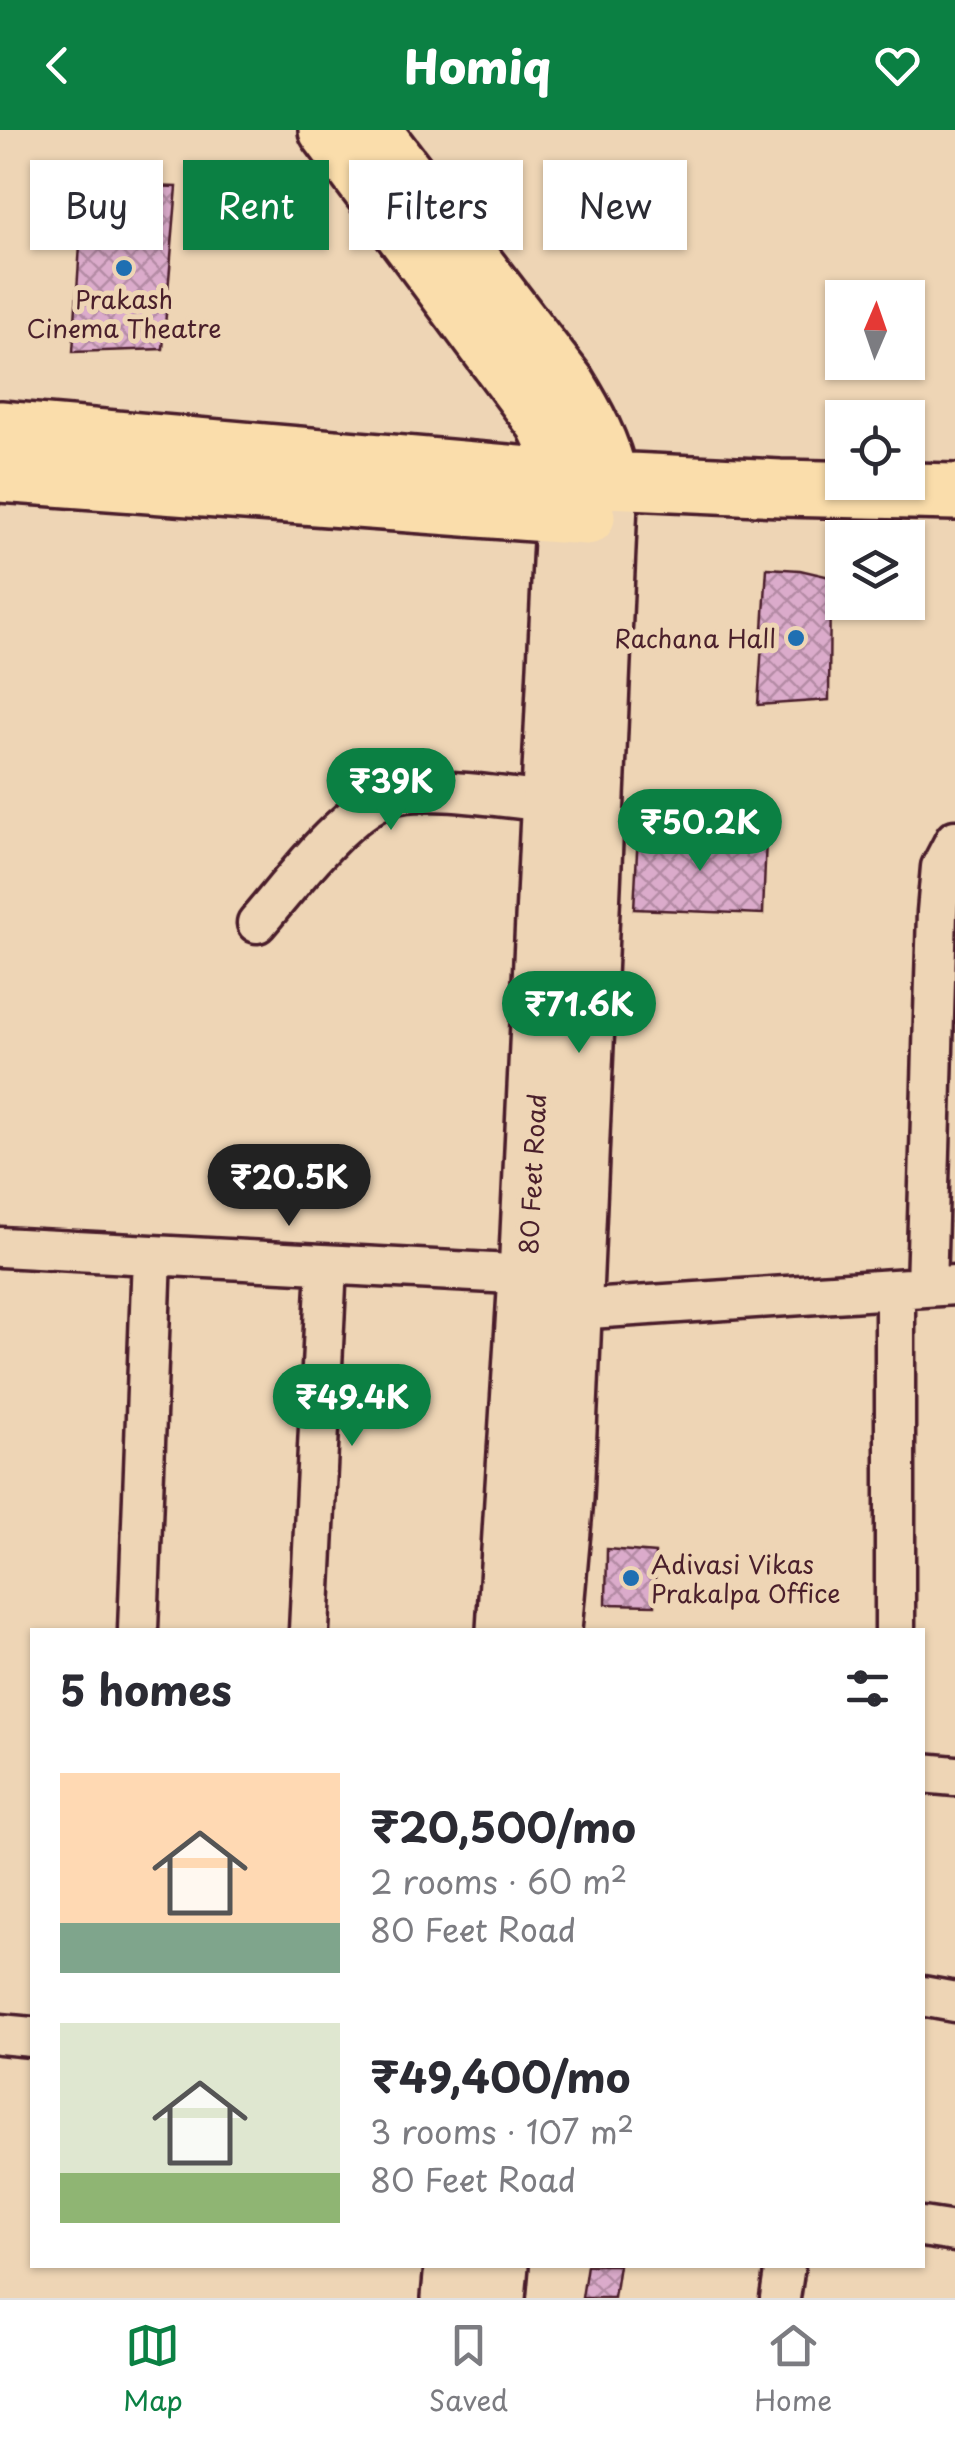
<!DOCTYPE html>
<html lang="en">
<head>
<meta charset="utf-8">
<style>
	body { margin:0; font-family:"Playpen Sans",sans-serif; background:#f7f7f7; color:#2b2b33; height:100vh; display:flex; flex-direction:column; font-size:38px; white-space:nowrap }
	* { box-sizing:border-box; margin:0 }
	p { font-size:32px; color:#7c7c81 }
	.icon { flex:none; width:55px; height:55px; fill:none; stroke:currentColor; stroke-width:2; stroke-linecap:round; stroke-linejoin:round }
	.map { position:relative; flex:1; overflow:hidden }
	.side { position:absolute; left:30px; top:1498px; width:895px; height:640px; display:flex; flex-direction:column; background:#fff; border-radius:0px; box-shadow:0 2px 8px #0004 }
	.side>* { flex:none }
	.hud { position:absolute; left:30px; top:30px; width:895px; height:90px; display:flex; gap:20px }
	.needle { width:65px; rotate:2deg }
	.fabs { position:absolute; left:825px; top:150px; display:grid; gap:20px }
	.fabs a { display:grid; place-items:center; width:100px; height:100px; border-radius:0px; background:#fff; box-shadow:0 2px 8px #0004; font-size:50px }
	.price { position:absolute; translate:-50% -85px; padding:0 22px; border-radius:35px; background:#0b8043; color:#fff; font-size:32px; line-height:65px; filter:drop-shadow(0 2px 5px #0008) }
	.price::after { content:''; position:absolute; left:50%; top:60px; width:30px; height:22px; margin-left:-15px; background:inherit; clip-path:polygon(0 0,100% 0,50% 100%) }
	.price.on { background:#222; color:#fff }
	ul { padding:0; list-style:none }
	li { display:flex; align-items:center; gap:30px; height:250px; padding:0 30px }
	li span { display:grid; place-items:center; flex:none; width:280px; height:200px; border-radius:0px; color:#555 }
	li>.icon { margin-inline-start:auto }
	span .icon { width:120px; height:120px; fill:#fffc; stroke-width:1 }
	li b { font-size:42px }
	h2 { display:flex; justify-content:space-between; align-items:center; height:120px; padding:0 30px; font-size:42px }
	.pill { padding:0 35px; border-radius:0px; background:#fff; box-shadow:0 2px 8px #0004; font-size:35px; line-height:90px }
	.pill.on { background:#0b8043; color:#fff }
	header { display:flex; justify-content:space-between; align-items:center; height:130px; padding:0 30px; background:#0b8043; color:#fff; font-size:45px; font-weight:800 }
	.tab-bar { display:flex; justify-content:space-around; align-items:center; height:140px; border-top:2px solid #e1e1e2; background:#fff; font-size:28px; color:#7c7c81 }
	.tab-bar a { display:grid; justify-items:center; gap:5px }
	.tab-bar .on { color:#0b8043 }
	.map>svg:first-child { display:block }
	.building { fill:url(#building-cross-hatch); stroke:#4a1f2b; stroke-width:2.5 }
	.lines { fill:none; stroke-linecap:round; stroke-linejoin:round }
	.minor-casing { stroke:#4a1f2b; stroke-width:45 }
	.secondary-casing { stroke:#4a1f2b; stroke-width:62 }
	.primary-casing { stroke:#4a1f2b; stroke-width:62 }
	.minor { stroke:#eed5b5; stroke-width:38 }
	.secondary { stroke:#eed5b5; stroke-width:55 }
	.primary { stroke:#faddab; stroke-width:55 }
	.poi-dot { fill:#1f6fb2; stroke:#eed5b5; stroke-width:4 }
	.labels { text-anchor:middle; dominant-baseline:central; stroke-width:10; stroke-linejoin:round; paint-order:stroke }
	.poi-label { font-size:25px; fill:#4a1f2b; stroke:#eed5b5 }
	.street-label { font-size:25px; fill:#4a1f2b; stroke:#eed5b5 }
</style>
</head>
<body>
<header><svg class="icon" aria-label="back" viewBox="0 0 24 24"><path d="M15 5l-7 7 7 7"/></svg>Homiq<svg class="icon" aria-label="heart" viewBox="0 0 24 24"><path d="M12 20l-8-8c-3-5 5-10 8-4 3-6 11-1 8 4z"/></svg></header>
<div class="map">
<svg width="955" height="2168" viewBox="0 0 955 2168">
	<defs>
		<pattern id="building-cross-hatch" width="8" height="8" patternUnits="userSpaceOnUse" patternTransform="scale(2.5)"><rect width="8" height="8" fill="#dbabcb"/><path d="M0 0l8 8M0 8l8-8" fill="none" stroke="#b48ba5"/></pattern>
	</defs>
	<rect width="100%" height="100%" fill="#eed5b5"/>
	<filter id="ink" filterUnits="userSpaceOnUse"><feTurbulence type="fractalNoise" baseFrequency=".01" numOctaves="2"/><feDisplacementMap in="SourceGraphic" scale="20" xChannelSelector="R" yChannelSelector="G"/><feConvolveMatrix kernelMatrix="1 2 1 2 8 2 1 2 1" color-interpolation-filters="sRGB"/></filter>
	<g filter="url(#ink)">
		<path class="building" d="M 84,54 L 177,57 L 163,219 L 73,222 Z
			M 767,438 L 800,440 L 830,447 L 829,570 L 758,575 Z
			M 638,703 L 766,708 L 763,784 L 634,779 Z
			M 607,1419 L 655,1423 L 655,1475 L 606,1474 Z
			M 587,2135 L 619,2135 L 614,2168 L 582,2168 Z"/>
		<g class="lines">
			<defs>
				<path id="minor" d="M 257,793 C 291,754 341,684 389,666 C 421,653 512,669 550,672
					M 0,1117 L 548,1146
					M 926,1157 L 937,782 L 941,737 L 955,710
					M 574,1180 L 955,1155
					M 138,1500 L 152,1126
					M 309,1500 L 327,1135
					M 895,1500 L 895,1159
					M 922,1643 L 955,1646
					M 922,1866 L 955,1872
					M 0,1904 L 32,1907
					M 922,2097 L 955,2102
					M 780,2168 L 785,2135"/>
				<path id="secondary" d="M 505,1500 L 527,1146 L 565,348
					M 553,1500 L 565,1368 L 610,350
					M 450,2168 L 453,2135
					M 497,2168 L 500,2135"/>
				<path id="primary" d="M 327,0 L 544,292 L 557,320 L 565,348
					M 372,0 L 567,254 C 586,285 602,314 610,350
					M 0,299 L 565,348 L 780,358 L 955,362
					M 0,344 L 587,387"/>
			</defs>
			<use href="#minor" class="minor-casing"/>
			<use href="#secondary" class="secondary-casing"/>
			<use href="#primary" class="primary-casing"/>
			<use href="#minor" class="minor"/>
			<use href="#secondary" class="secondary"/>
			<use href="#primary" class="primary"/>
		</g>
	</g>
	<g class="poi-dot">
		<circle cx="124" cy="138" r="10"/>
		<circle cx="796" cy="508" r="10"/>
		<circle cx="631" cy="1448" r="10"/>
	</g>
	<g class="labels">
		<g class="poi-label">
			<text x="124" y="169">Prakash<tspan x="124" dy="29">Cinema Theatre</tspan></text>
			<text x="776" y="508" text-anchor="end">Rachana Hall</text>
			<text x="651" y="1434" text-anchor="start">Adivasi Vikas<tspan x="651" dy="29">Prakalpa Office</tspan></text>
		</g>
		<g class="street-label">
			<text transform="translate(532 1044) rotate(-87)">80 Feet Road</text>
		</g>
	</g>
</svg>
<div class="fabs">
<a><svg class="needle" viewBox="-14 -14 28 28"><path d="M0-13l5 13h-10z" fill="#e53935"/><path d="M0 13l5-13h-10z" fill="#7c7c81"/></svg></a>
<a><svg class="icon" aria-label="locate" viewBox="0 0 24 24"><circle cx="12" cy="12" r="6"/><path d="M12 2v4M12 18v4M2 12h4M18 12h4"/></svg></a>
<a><svg class="icon" aria-label="layers" viewBox="0 0 24 24"><path d="M12 4l9 5-9 5-9-5zM3 14l9 5 9-5"/></svg></a>
</div>
<b class="price" style="left:391px;top:703px">₹39K</b>
<b class="price" style="left:700px;top:744px">₹50.2K</b>
<b class="price" style="left:579px;top:926px">₹71.6K</b>
<b class="price on" style="left:289px;top:1099px">₹20.5K</b>
<b class="price" style="left:352px;top:1319px">₹49.4K</b>
<div class="hud">
<a class="pill">Buy</a>
<a class="pill on">Rent</a>
<a class="pill">Filters</a>
<a class="pill">New</a>
</div>
<section class="side">
<h2>5 homes<svg class="icon" aria-label="filters" viewBox="0 0 24 24"><path d="M4 7h16M4 17h16"/><circle cx="9" cy="7" r="2"/><circle cx="15" cy="17" r="2"/></svg></h2>
<ul>
<li><span style="background:linear-gradient(#ffd9b3 75%,#7fa58c 0)"><svg class="icon" aria-label="home" viewBox="0 0 24 24"><path d="M3 11l9-7 9 7M6 9v11h12V9"/></svg></span><div><b>₹20,500/mo</b><p>2 rooms · 60 m²</p><p>80 Feet Road</p></div></li>
<li><span style="background:linear-gradient(#dfe7d0 75%,#8fb573 0)"><svg class="icon" aria-label="home" viewBox="0 0 24 24"><path d="M3 11l9-7 9 7M6 9v11h12V9"/></svg></span><div><b>₹49,400/mo</b><p>3 rooms · 107 m²</p><p>80 Feet Road</p></div></li>
</ul>
</section>
</div>
<nav class="tab-bar">
<a class="on"><svg class="icon" aria-label="map" viewBox="0 0 24 24"><path d="M3 6l6-2 6 2 6-2v14l-6 2-6-2-6 2zM9 4v14M15 6v14"/></svg>Map</a>
<a><svg class="icon" aria-label="saved" viewBox="0 0 24 24"><path d="M7 4h10v16l-5-4-5 4z"/></svg>Saved</a>
<a><svg class="icon" aria-label="home" viewBox="0 0 24 24"><path d="M3 11l9-7 9 7M6 9v11h12V9"/></svg>Home</a>
</nav>
</body>
</html>
